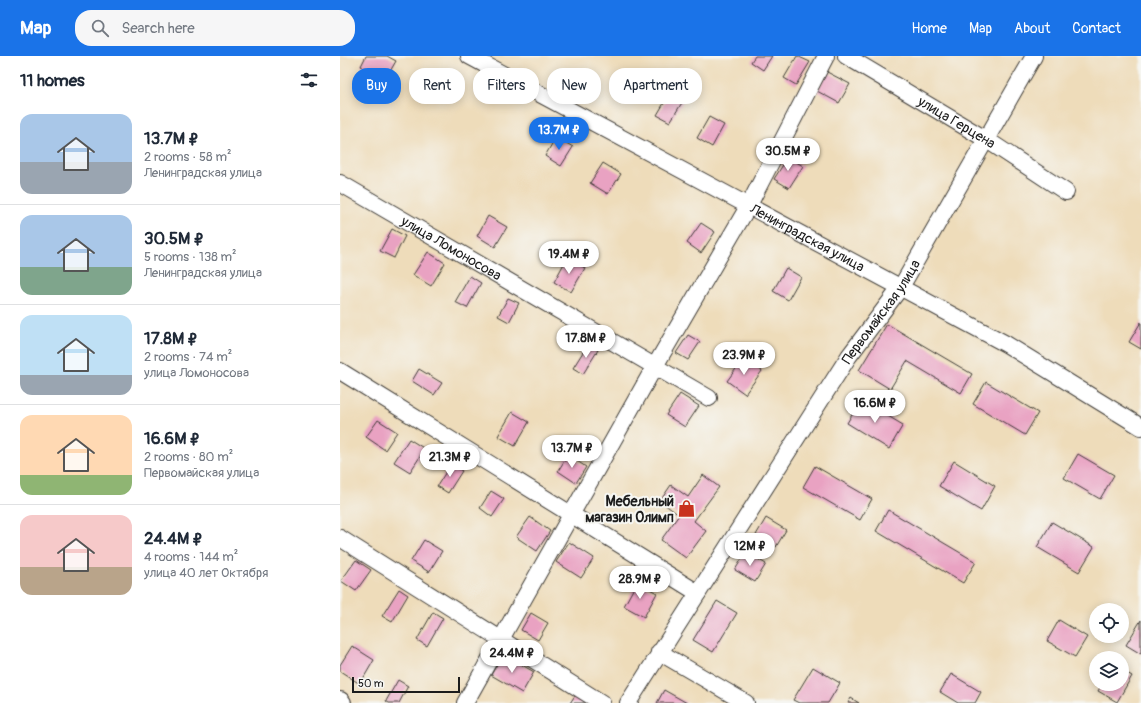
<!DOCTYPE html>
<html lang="en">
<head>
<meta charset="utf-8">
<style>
	body { margin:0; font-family:Pangolin,sans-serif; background:#f6f6f7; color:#1f2937; height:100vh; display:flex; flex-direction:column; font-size:15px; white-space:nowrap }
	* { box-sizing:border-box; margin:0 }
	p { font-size:13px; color:#747a83 }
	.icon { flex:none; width:22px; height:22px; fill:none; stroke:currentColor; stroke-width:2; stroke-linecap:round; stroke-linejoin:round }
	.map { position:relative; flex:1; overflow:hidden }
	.drawer { display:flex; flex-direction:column; background:#fff; width:340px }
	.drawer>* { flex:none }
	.guide { position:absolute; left:12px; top:12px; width:380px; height:36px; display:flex; gap:8px }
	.buttons { position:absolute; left:749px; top:547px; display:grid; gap:8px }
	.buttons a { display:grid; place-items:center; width:40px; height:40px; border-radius:50%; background:#fff; box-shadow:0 2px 10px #0003; font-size:20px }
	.scale { position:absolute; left:12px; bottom:10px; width:108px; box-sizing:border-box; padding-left:4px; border:2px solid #1c1c1c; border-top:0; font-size:11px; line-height:14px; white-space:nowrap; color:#1c1c1c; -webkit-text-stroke:3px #f6f6f2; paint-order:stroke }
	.price { position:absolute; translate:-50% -34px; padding:0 9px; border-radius:14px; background:#fff; color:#222; font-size:13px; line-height:26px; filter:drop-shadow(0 1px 2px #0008) }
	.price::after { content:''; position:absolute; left:50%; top:24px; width:12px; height:9px; margin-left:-6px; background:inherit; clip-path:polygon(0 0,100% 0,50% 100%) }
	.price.on { background:#1a73e8; color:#fff }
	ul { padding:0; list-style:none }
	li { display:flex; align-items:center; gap:12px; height:100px; padding:0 20px }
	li+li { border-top:1px solid #e0e1e3 }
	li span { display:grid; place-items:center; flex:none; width:112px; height:80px; border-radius:12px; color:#555 }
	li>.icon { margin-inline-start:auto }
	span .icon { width:48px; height:48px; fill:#fffc; stroke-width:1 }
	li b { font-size:17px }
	h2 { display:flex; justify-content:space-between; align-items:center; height:48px; padding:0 20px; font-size:17px }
	.pill { padding:0 14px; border-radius:16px; background:#fff; box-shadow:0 2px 10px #0003; font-size:14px; line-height:36px }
	.pill.on { background:#1a73e8; color:#fff }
	header { display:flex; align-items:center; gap:24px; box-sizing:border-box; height:56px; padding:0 20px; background:#1a73e8; color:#fff }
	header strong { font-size:19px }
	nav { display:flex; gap:22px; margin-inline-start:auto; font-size:14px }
	.search { width:280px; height:36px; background:#f6f6f7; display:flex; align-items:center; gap:10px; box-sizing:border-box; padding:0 14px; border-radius:16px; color:#747a83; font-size:15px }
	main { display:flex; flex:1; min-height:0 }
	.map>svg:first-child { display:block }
	.building { fill:#e9a2c2 }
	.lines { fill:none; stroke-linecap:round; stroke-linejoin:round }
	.minor-casing { stroke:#3c3934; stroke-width:18 }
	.tertiary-casing { stroke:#3c3934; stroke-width:22 }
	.minor { stroke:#fff; stroke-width:16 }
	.tertiary { stroke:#fff; stroke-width:20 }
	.labels { text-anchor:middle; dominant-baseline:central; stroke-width:4; stroke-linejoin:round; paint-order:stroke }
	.street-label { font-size:14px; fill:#1c1c1c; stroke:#f6f6f2 }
	.poi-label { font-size:14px; font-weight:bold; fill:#1c1c1c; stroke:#f6f6f2; text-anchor:end }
</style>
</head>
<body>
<header>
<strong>Map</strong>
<div class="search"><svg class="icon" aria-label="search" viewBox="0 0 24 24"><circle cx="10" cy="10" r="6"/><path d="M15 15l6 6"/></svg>Search here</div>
<nav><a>Home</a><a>Map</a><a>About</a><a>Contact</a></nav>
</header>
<main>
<section class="drawer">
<h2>11 homes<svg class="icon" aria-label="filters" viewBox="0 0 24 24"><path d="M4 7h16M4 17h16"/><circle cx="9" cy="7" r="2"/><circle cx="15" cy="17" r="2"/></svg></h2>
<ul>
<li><span style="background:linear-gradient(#a9c7e8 60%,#9aa5b1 0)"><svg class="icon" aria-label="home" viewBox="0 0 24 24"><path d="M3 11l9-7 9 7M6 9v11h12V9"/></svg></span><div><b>13.7M ₽</b><p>2 rooms · 58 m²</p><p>Ленинградская улица</p></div></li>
<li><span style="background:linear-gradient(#a9c7e8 65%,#7fa58c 0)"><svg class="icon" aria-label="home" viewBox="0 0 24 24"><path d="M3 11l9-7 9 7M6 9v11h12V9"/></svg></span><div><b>30.5M ₽</b><p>5 rooms · 138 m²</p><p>Ленинградская улица</p></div></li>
<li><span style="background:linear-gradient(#bfe0f5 75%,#9aa5b1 0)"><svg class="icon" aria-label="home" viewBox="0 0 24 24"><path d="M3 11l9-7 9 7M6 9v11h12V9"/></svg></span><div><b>17.8M ₽</b><p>2 rooms · 74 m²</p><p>улица Ломоносова</p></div></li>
<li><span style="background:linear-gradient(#ffd9b3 75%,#8fb573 0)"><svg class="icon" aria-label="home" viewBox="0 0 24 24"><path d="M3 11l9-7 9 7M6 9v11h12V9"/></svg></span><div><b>16.6M ₽</b><p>2 rooms · 80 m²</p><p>Первомайская улица</p></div></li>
<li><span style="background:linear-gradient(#f6c9c9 65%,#b9a48a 0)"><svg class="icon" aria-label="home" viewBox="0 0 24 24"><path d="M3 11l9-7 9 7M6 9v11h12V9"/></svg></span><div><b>24.4M ₽</b><p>4 rooms · 144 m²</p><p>улица 40 лет Октября</p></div></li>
</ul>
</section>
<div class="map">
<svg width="801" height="647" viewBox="0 0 801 647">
	<rect width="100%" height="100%" fill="#f6f6f2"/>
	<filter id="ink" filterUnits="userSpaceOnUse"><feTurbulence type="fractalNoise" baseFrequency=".025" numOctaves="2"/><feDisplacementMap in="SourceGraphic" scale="8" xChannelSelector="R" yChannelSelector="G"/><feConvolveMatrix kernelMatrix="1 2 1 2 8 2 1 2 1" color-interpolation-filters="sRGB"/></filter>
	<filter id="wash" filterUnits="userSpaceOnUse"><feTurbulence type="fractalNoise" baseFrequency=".012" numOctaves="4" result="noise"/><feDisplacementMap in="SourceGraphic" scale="16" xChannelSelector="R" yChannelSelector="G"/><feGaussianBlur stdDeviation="0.9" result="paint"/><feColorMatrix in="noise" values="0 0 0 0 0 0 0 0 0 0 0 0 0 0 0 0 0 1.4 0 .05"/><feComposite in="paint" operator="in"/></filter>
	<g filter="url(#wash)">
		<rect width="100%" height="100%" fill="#eedcba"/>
		<g id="blocks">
			<path class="building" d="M 26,0 L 47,0 L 56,5 L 45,24 L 21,10 Z
				M 415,0 L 432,0 L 423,14 L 411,6 Z
				M 457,0 L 470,6 L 456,29 L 444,22 Z
				M 487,16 L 510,28 L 499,47 L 477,35 Z
				M 330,37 L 343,45 L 330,66 L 317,59 Z
				M 369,61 L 384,69 L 372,91 L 357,82 Z
				M 216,81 L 233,91 L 221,110 L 205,100 Z
				M 448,101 L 463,110 L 449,132 L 434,123 Z
				M 263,107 L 281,118 L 268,138 L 250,127 Z
				M 148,160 L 167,171 L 155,191 L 137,180 Z
				M 361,167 L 375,176 L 361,197 L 347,187 Z
				M 52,173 L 65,180 L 54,202 L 40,195 Z
				M 88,196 L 105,207 L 91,230 L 73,219 Z
				M 227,202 L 245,212 L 231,236 L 214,226 Z
				M 446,212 L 461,221 L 448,244 L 433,235 Z
				M 130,220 L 141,227 L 127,252 L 115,246 Z
				M 168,242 L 179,247 L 169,266 L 158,260 Z
				M 801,266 L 801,293 L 789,286 Z
				M 547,268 L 632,318 L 621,337 L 567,305 L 550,333 L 519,314 Z
				M 348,279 L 360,286 L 348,304 L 336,297 Z
				M 248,288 L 258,294 L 243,318 L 233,312 Z
				M 404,302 L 422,315 L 405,338 L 387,325 Z
				M 79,313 L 102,327 L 94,339 L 72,325 Z
				M 646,326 L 698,357 L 685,379 L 633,348 Z
				M 340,338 L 359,350 L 345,371 L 326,359 Z
				M 521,344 L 563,369 L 549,393 L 507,367 Z
				M 172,356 L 189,366 L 175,390 L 158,380 Z
				M 38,364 L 57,376 L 45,394 L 26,381 Z
				M 69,383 L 85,393 L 70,416 L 54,406 Z
				M 738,398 L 774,419 L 760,443 L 724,422 Z
				M 228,399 L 246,411 L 236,427 L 218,415 Z
				M 614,405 L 655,430 L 641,455 L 599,430 Z
				M 111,408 L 122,415 L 108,437 L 97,430 Z
				M 475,410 L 532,443 L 520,464 L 463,431 Z
				M 363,419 L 379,431 L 354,465 L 366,475 L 346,502 L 321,484 L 339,459 L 320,445 L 331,429 L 348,441 Z
				M 151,435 L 164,443 L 152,461 L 140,452 Z
				M 548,454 L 636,506 L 623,527 L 536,475 Z
				M 190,461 L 210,475 L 197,495 L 176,481 Z
				M 426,462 L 446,474 L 436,491 L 416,479 Z
				M 712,466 L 754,491 L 739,516 L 697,491 Z
				M 84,484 L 102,495 L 89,516 L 71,505 Z
				M 229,486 L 254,502 L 241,522 L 216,506 Z
				M 406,496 L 426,508 L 415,526 L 395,514 Z
				M 16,504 L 31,514 L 16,535 L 1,525 Z
				M 297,526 L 317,537 L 304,561 L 284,550 Z
				M 59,533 L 68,539 L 52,566 L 42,560 Z
				M 377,545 L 397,557 L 373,596 L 353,584 Z
				M 93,556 L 103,562 L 87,590 L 77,584 Z
				M 191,557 L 208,567 L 198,584 L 181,574 Z
				M 719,564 L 747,581 L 735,601 L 707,585 Z
				M 801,564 L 801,598 L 786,589 Z
				M 12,590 L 34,604 L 20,628 L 0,615 L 0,609 Z
				M 163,598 L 194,616 L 182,637 L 151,619 Z
				M 473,611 L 500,627 L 488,647 L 459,647 L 453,644 Z
				M 782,614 L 792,620 L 777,646 L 758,635 L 762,628 L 782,628 Z
				M 611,618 L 641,636 L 635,647 L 618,647 L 600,636 Z
				M 58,624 L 68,630 L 59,647 L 49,647 L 46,645 Z
				M 324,634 L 347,647 L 317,647 Z
				M 236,638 L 247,644 L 245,647 L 230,647 Z
				M 511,642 L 519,647 L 508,647 Z"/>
		</g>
	</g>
	<g filter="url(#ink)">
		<use href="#blocks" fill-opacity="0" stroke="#3c3934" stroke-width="1"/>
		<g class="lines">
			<defs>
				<g id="minor">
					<path id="s1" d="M 129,0 L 666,288 L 801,371"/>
					<path id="s2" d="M 506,0 L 647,84 L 726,136"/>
					<path id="s3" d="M 0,127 L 369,342"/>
					<path d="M 0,315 L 358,537"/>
					<path d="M 0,482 L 262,647"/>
					<path d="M 319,596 L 406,647"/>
					<path d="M 125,647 L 315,310 L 409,149 L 486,0"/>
					<path id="s4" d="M 288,647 L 509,300 L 561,231 L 694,0"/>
				</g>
				<path id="tertiary" d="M 0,646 L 1,647"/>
			</defs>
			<use href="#minor" class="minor-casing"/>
			<use href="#tertiary" class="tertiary-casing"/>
			<use href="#minor" class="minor"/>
			<use href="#tertiary" class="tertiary"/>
		</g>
	</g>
	<defs>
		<symbol id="shop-bare" viewBox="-9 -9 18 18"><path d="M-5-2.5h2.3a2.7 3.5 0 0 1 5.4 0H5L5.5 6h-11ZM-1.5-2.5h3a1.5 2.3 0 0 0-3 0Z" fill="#c8321e" stroke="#f6f6f2" stroke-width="2.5" paint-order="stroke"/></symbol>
	</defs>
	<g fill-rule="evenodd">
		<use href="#shop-bare" x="334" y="440" width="25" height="25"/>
	</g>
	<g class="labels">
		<g class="street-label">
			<text stroke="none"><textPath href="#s2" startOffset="129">улица Герцена</textPath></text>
			<text stroke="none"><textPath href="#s1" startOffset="384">Ленинградская улица</textPath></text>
			<text stroke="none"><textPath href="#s3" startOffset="129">улица Ломоносова</textPath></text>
			<text stroke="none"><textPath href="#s4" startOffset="466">Первомайская улица</textPath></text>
		</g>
		<g class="poi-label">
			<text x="334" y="445">Мебельный<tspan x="334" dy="16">магазин Олимп</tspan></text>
		</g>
	</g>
</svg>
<div class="buttons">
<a><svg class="icon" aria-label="locate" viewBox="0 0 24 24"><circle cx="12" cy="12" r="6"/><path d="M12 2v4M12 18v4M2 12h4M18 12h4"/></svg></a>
<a><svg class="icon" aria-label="layers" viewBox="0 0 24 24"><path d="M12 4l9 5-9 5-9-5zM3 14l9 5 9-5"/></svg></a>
</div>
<div class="scale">50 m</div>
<b class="price on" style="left:219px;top:95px">13.7M ₽</b>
<b class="price" style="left:448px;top:116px">30.5M ₽</b>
<b class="price" style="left:229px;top:219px">19.4M ₽</b>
<b class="price" style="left:246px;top:303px">17.8M ₽</b>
<b class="price" style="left:404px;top:320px">23.9M ₽</b>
<b class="price" style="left:535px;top:368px">16.6M ₽</b>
<b class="price" style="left:232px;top:413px">13.7M ₽</b>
<b class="price" style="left:110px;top:422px">21.3M ₽</b>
<b class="price" style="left:410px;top:511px">12M ₽</b>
<b class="price" style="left:300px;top:544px">28.9M ₽</b>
<b class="price" style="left:172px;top:618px">24.4M ₽</b>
<div class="guide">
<a class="pill on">Buy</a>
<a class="pill">Rent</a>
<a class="pill">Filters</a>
<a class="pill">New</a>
<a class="pill">Apartment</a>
</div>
</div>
</main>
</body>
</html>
